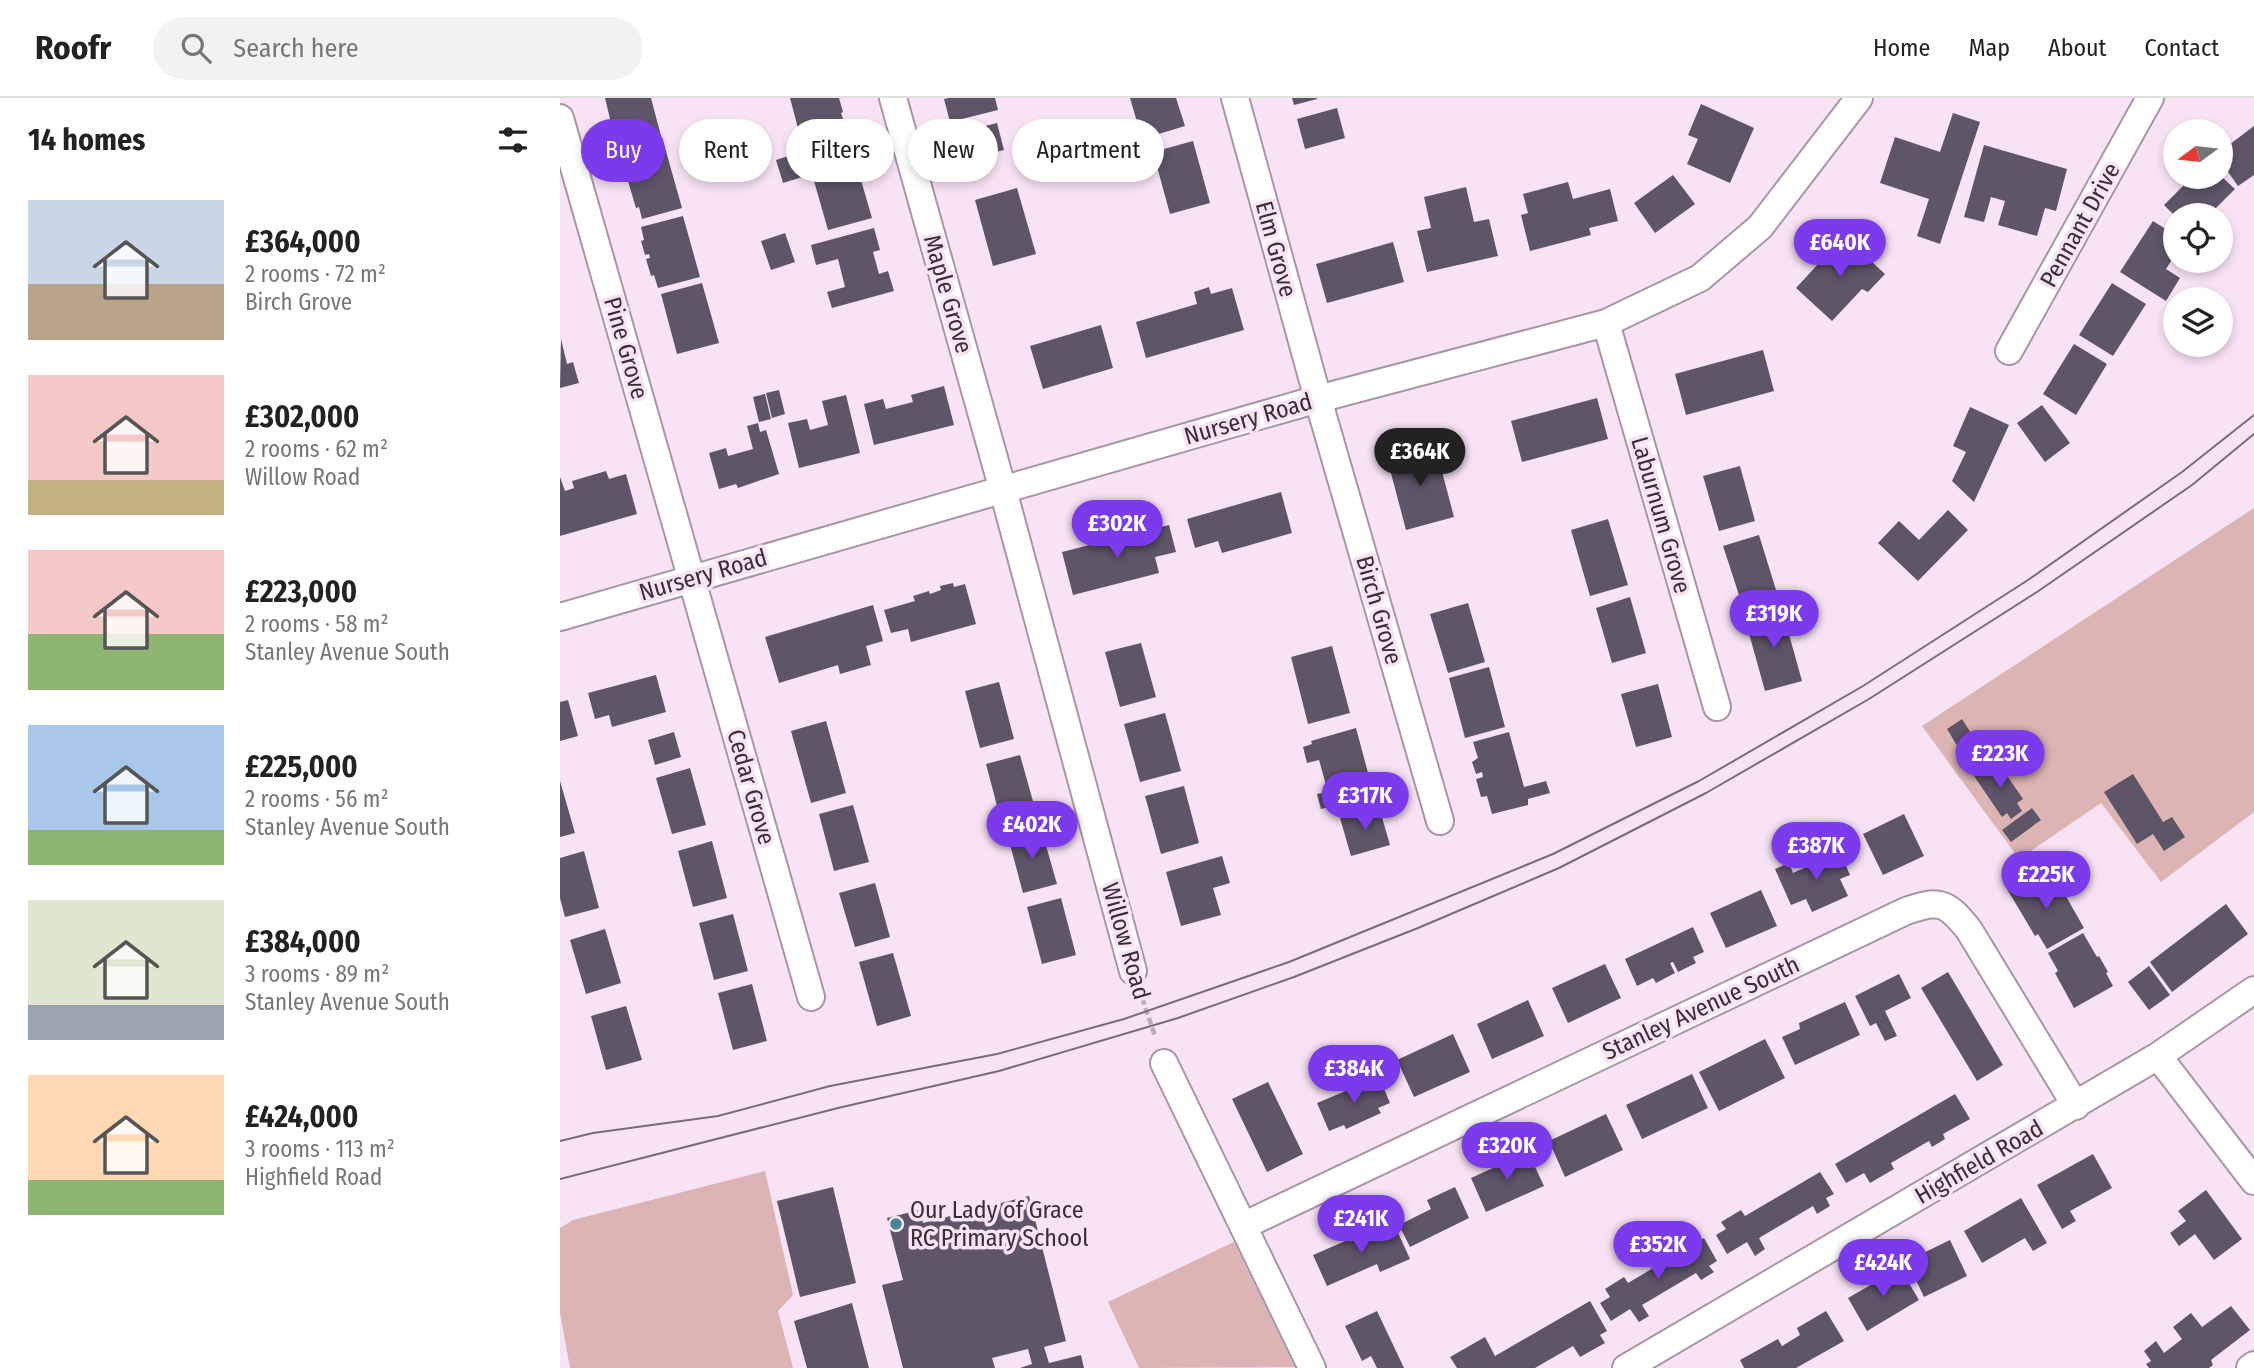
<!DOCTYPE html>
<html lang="en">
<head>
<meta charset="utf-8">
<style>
	body { margin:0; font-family:"Fira Sans Condensed",sans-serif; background:#f2f2f2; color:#222; height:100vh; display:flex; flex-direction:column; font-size:26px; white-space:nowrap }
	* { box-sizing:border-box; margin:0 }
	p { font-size:23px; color:#767676 }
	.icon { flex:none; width:38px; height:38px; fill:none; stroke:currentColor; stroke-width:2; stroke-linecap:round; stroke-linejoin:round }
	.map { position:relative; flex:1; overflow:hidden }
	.sheet { display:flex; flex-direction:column; background:#fff; width:560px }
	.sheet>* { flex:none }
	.guide { position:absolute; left:21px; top:21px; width:665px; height:63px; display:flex; gap:14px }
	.needle { width:46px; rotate:255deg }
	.buttons { position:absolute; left:1603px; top:21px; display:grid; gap:14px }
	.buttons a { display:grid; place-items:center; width:70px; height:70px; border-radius:50%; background:#fff; box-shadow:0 4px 10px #0003; font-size:35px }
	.price { position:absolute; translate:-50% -60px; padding:0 16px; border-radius:24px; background:#7c3aed; color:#fff; font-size:23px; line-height:46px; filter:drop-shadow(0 2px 4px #0008) }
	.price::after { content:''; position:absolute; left:50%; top:42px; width:21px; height:16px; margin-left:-10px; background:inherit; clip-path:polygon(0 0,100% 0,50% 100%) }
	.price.current { background:#222; color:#fff }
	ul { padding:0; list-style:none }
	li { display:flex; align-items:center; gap:21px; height:175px; padding:0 28px }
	li span { display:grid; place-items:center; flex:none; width:196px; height:140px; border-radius:0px; color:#555 }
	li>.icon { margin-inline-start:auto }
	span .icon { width:84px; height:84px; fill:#fffc; stroke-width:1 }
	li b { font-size:30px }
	h2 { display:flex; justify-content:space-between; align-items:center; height:84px; padding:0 28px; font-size:30px }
	.pill { padding:0 24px; border-radius:32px; background:#fff; box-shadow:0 4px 10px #0003; font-size:24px; line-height:63px }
	.pill.current { background:#7c3aed; color:#fff }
	header { display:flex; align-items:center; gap:42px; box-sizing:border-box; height:98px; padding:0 35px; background:#fff; border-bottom:2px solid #e0e0e0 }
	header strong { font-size:33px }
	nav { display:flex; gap:38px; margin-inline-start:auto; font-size:24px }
	.search { width:490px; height:63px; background:#f2f2f2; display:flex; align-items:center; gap:18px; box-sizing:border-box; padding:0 24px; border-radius:38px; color:#767676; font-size:26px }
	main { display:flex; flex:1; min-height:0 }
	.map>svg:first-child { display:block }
	.green { fill:#dcb4b4 }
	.building { fill:#5e5568 }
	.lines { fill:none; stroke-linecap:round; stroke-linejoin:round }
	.minor-casing { stroke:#a995a5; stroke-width:30 }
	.path { stroke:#bdacbb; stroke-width:4.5; stroke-dasharray:7 3.5; stroke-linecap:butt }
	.minor { stroke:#fff; stroke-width:26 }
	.tram { stroke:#796c77; stroke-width:2 }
	.poi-dot { fill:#448896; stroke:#f8e3f5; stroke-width:2.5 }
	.labels { text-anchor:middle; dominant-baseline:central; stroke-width:7; stroke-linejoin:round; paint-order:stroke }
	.street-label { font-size:24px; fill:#372f36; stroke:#f8e3f5 }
	.poi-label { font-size:24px; fill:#372f36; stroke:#f8e3f5; text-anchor:start }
</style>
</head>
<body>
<header>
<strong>Roofr</strong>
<div class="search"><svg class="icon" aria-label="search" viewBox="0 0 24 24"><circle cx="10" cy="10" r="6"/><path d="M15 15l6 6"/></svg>Search here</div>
<nav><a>Home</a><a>Map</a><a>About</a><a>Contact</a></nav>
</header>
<main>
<section class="sheet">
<h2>14 homes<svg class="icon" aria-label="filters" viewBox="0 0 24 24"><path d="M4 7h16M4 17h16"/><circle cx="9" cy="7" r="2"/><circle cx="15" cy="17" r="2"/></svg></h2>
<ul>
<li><span style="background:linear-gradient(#c9d6e8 60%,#b9a48a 0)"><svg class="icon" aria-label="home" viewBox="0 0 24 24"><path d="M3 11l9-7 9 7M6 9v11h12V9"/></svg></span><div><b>£364,000</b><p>2 rooms · 72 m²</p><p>Birch Grove</p></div></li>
<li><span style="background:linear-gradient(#f6c9c9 75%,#c2b280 0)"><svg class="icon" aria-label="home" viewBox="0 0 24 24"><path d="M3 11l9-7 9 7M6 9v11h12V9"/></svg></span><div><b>£302,000</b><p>2 rooms · 62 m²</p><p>Willow Road</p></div></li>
<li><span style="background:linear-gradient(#f6c9c9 60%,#8fb573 0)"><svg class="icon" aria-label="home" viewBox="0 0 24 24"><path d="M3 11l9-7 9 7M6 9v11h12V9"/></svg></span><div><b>£223,000</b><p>2 rooms · 58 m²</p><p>Stanley Avenue South</p></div></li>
<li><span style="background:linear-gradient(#a9c7e8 75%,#8fb573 0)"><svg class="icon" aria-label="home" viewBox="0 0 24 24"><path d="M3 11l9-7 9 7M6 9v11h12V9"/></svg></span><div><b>£225,000</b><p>2 rooms · 56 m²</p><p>Stanley Avenue South</p></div></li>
<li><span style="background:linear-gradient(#dfe7d0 75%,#9aa5b1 0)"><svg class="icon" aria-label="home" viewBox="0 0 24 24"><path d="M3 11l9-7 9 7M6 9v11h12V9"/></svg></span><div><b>£384,000</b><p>3 rooms · 89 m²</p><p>Stanley Avenue South</p></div></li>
<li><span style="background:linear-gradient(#ffd9b3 75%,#8fb573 0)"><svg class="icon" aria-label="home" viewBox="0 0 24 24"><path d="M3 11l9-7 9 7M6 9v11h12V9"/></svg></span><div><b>£424,000</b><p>3 rooms · 113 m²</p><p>Highfield Road</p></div></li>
</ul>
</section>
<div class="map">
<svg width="1694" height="1270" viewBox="0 0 1694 1270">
	<rect width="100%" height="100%" fill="#f8e3f5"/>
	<path class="green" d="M 1694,410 L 1694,714 L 1601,784 L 1541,705 L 1459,761 L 1362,628 Z
		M 205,1073 L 233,1197 L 218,1213 L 233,1270 L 10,1270 L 0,1215 L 0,1130 L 13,1122 Z
		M 674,1144 L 735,1269 L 579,1270 L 548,1204 Z"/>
	<path class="building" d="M 45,0 L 91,0 L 101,38 L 57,50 Z
		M 230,0 L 279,0 L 283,14 L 281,15 L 288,35 L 286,36 L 289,49 L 247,60 L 250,71 L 294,58 L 312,120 L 268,132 L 252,76 L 223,85 L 216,62 L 244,53 Z
		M 389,0 L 435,0 L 438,12 L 390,24 L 384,1 Z
		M 570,0 L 616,0 L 625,28 L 582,41 Z
		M 732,0 L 757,0 L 757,1 L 734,7 Z
		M 1141,6 L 1194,30 L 1170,85 L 1127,66 L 1138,41 L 1128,37 Z
		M 777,10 L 785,40 L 745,51 L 737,21 Z
		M 1393,15 L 1420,24 L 1380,146 L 1357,138 L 1369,101 L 1320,85 L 1335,39 L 1380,54 Z
		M 437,25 L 444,52 L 424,57 L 427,70 L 407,75 L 397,35 Z
		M 1694,28 L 1694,77 L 1678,88 L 1661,64 L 1661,53 Z
		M 633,43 L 650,105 L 610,116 L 593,54 Z
		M 104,46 L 122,110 L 82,121 L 79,109 L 76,110 L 64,70 L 67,69 L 64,57 Z
		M 1424,47 L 1507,71 L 1496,113 L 1485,110 L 1477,138 L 1438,127 L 1445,103 L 1431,99 L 1424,124 L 1404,119 Z
		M 1113,77 L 1135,106 L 1095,135 L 1074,105 Z
		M 1632,79 L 1662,79 L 1675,91 L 1649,117 L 1614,117 L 1604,107 Z
		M 1008,84 L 1013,101 L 1050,91 L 1058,123 L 1029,130 L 1031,137 L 970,153 L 961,117 L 968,115 L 963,96 Z
		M 906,89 L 914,124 L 929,121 L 938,158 L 867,174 L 857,133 L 871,130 L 864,99 Z
		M 457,90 L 476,156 L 433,168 L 415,102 Z
		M 123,118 L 140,179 L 98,190 L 94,177 L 91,178 L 86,161 L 90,160 L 89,156 L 85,157 L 81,143 L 84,142 L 81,129 Z
		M 1593,123 L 1615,137 L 1615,157 L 1606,171 L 1620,180 L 1606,203 L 1560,174 Z
		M 314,130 L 320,152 L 313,154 L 319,176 L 328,173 L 334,193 L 272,210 L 267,194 L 285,189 L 278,161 L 256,167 L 251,147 Z
		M 225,135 L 235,164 L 211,172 L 201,143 Z
		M 1284,138 L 1325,176 L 1308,194 L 1302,191 L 1272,223 L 1236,190 Z
		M 833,144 L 844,184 L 767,205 L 756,166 Z
		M 142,185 L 159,245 L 117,256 L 101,196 Z
		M 1552,185 L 1586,206 L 1553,258 L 1519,237 Z
		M 649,189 L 651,196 L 672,190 L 684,232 L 586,260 L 576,224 L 637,206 L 634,194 Z
		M 541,227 L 553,270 L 483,291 L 470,248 Z
		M 1,241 L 7,266 L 13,264 L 19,285 L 0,290 Z
		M 1514,246 L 1547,266 L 1516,317 L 1483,296 Z
		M 1203,252 L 1214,293 L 1126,317 L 1115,276 Z
		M 384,288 L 394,327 L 314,347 L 304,306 L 323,301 L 326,311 L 353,304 L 351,297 Z
		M 219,292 L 225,316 L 212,320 L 206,295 Z
		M 205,296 L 211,321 L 199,324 L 193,299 Z
		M 286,297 L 300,355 L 239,370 L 228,325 L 247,321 L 250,332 L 268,327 L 262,303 Z
		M 1037,300 L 1048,341 L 962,364 L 951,323 Z
		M 1482,307 L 1510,345 L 1485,364 L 1457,325 Z
		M 1410,309 L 1449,327 L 1414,404 L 1392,383 L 1406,354 L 1393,348 Z
		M 198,325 L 200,334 L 206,332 L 219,376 L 178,390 L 176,386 L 159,391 L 149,355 L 166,350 L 168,358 L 193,351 L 187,328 Z
		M 875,347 L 894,419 L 846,432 L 827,360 Z
		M 1180,368 L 1195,423 L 1159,433 L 1143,378 Z
		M 46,373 L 49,381 L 66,376 L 77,416 L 0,438 L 0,379 L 5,393 L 14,390 L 12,383 Z
		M 721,394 L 732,435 L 662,455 L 658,443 L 635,450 L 627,421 Z
		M 1388,412 L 1408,432 L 1358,483 L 1318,445 L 1339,423 L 1359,442 Z
		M 1048,421 L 1068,487 L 1030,498 L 1011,432 Z
		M 609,427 L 616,454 L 595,459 L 599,475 L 513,497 L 502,454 Z
		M 1199,437 L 1216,492 L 1181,503 L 1163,448 Z
		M 393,485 L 394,489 L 405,486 L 416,526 L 351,544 L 348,531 L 331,535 L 324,512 L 355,503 L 353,498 L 369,493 L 370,496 L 381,492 L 380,488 Z
		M 1070,499 L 1086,555 L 1052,565 L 1036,510 Z
		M 908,505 L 925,564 L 888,575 L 870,516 Z
		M 313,507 L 323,543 L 306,548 L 311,567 L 280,576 L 278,567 L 219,585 L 205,539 Z
		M 1222,511 L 1242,583 L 1205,593 L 1185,521 Z
		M 581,545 L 596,599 L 560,609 L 545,554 Z
		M 772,548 L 790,615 L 748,626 L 731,559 Z
		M 929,569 L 945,629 L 905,640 L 889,580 Z
		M 96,577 L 106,614 L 52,629 L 49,617 L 35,621 L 28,595 Z
		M 439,584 L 454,641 L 420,650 L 405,593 Z
		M 1098,586 L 1112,639 L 1076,649 L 1061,596 Z
		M 8,602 L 18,638 L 0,643 L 0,604 Z
		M 605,615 L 621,673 L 580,684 L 564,626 Z
		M 1402,621 L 1420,649 L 1404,659 L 1387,631 Z
		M 266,623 L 286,695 L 251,705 L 231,633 Z
		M 796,630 L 814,697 L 761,711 L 757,696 L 768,694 L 759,662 L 747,665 L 743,649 L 752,646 L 751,643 Z
		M 114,634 L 121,659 L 95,667 L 88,642 Z
		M 949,634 L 964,689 L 986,683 L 990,695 L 968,701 L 968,707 L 932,716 L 927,698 L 921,699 L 916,681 L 923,679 L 922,674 L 916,676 L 912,664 L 918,660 L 913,644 Z
		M 460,657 L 476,714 L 441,723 L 426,666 Z
		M 1437,663 L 1463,701 L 1457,705 L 1462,713 L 1451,721 L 1447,715 L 1442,719 L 1414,678 Z
		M 130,670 L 146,727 L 112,736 L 96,680 Z
		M 1573,676 L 1603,724 L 1612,719 L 1625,739 L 1604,753 L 1593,736 L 1577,746 L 1544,694 Z
		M 0,683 L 15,735 L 0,739 Z
		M 624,688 L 639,745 L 601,756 L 585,698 Z
		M 293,707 L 309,764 L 274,773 L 259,716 Z
		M 819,709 L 830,747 L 791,758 L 780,720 Z
		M 1472,710 L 1481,722 L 1451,744 L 1442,732 Z
		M 1344,716 L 1364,758 L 1323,777 L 1303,736 Z
		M 481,730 L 497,786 L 463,795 L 448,739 Z
		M 152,743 L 167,800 L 133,809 L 118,753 Z
		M 24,753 L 39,810 L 5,819 L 0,800 L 0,760 Z
		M 1280,754 L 1290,777 L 1280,781 L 1288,798 L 1252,814 L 1246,801 L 1231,807 L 1215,771 L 1229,765 L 1233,775 Z
		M 662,758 L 670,785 L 653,790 L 661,817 L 621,828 L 606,774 Z
		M 1474,776 L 1483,791 L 1489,787 L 1491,791 L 1499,786 L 1524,830 L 1487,851 L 1478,836 L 1475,838 L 1447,791 Z
		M 315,785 L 330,839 L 295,849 L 279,795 Z
		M 1201,792 L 1217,828 L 1166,850 L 1150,815 Z
		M 501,800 L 516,857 L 482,866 L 467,809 Z
		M 1666,806 L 1688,836 L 1612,894 L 1590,864 Z
		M 173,816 L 188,873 L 154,882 L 139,825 Z
		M 1133,829 L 1144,854 L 1133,859 L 1136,865 L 1118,874 L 1113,864 L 1110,865 L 1115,875 L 1096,885 L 1093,880 L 1077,888 L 1065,861 Z
		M 45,831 L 61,885 L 26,896 L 10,842 Z
		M 1523,835 L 1537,859 L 1539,858 L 1548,874 L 1546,875 L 1553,888 L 1514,910 L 1495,875 L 1498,873 L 1488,855 Z
		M 333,855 L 351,918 L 317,928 L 299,864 Z
		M 1045,866 L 1061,900 L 1008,925 L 992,890 Z
		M 1589,868 L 1610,897 L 1589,912 L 1568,884 Z
		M 1388,874 L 1443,967 L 1417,983 L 1361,890 Z
		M 1339,876 L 1351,900 L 1325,913 L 1337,938 L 1325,943 L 1316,925 L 1310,928 L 1295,898 Z
		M 192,886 L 207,943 L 173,952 L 158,895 Z
		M 968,902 L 984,938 L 932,961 L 917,926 Z
		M 1285,904 L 1300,937 L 1235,967 L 1222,939 L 1240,931 L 1239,925 Z
		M 66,908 L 82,962 L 46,972 L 31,918 Z
		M 893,936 L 910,974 L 854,999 L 837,962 Z
		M 1205,941 L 1225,980 L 1159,1013 L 1139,974 Z
		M 1132,976 L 1148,1010 L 1082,1041 L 1066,1007 Z
		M 819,979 L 830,1005 L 818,1010 L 821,1015 L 786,1031 L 784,1027 L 769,1033 L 757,1005 Z
		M 708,984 L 743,1056 L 707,1074 L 672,1001 Z
		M 1395,996 L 1410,1021 L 1383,1036 L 1385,1041 L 1372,1049 L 1369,1043 L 1331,1065 L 1334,1071 L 1310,1085 L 1304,1075 L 1286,1085 L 1275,1066 Z
		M 1046,1016 L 1063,1052 L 1005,1079 L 989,1043 Z
		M 968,1054 L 984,1088 L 926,1114 L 911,1080 Z
		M 1533,1056 L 1552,1090 L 1510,1113 L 1516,1123 L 1502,1131 L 1477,1087 Z
		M 1260,1074 L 1274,1096 L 1266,1100 L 1270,1108 L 1257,1116 L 1253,1108 L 1199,1140 L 1205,1151 L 1195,1158 L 1187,1144 L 1167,1156 L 1156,1137 L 1166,1131 L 1161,1124 L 1181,1112 L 1185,1118 Z
		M 273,1089 L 296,1185 L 240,1199 L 217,1103 Z
		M 895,1089 L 909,1120 L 850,1149 L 839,1127 L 871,1111 L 867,1102 Z
		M 1646,1092 L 1682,1141 L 1654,1162 L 1635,1136 L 1619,1148 L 1610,1135 L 1626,1123 L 1618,1113 Z
		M 469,1098 L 506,1243 L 484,1249 L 489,1265 L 521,1257 L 524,1270 L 460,1270 L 472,1266 L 468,1251 L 432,1260 L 435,1270 L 343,1270 L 322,1187 L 343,1182 L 327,1120 L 359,1112 L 363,1125 Z
		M 1461,1100 L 1487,1145 L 1473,1153 L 1465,1140 L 1422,1165 L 1404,1133 Z
		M 835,1128 L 850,1161 L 820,1174 L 817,1166 L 767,1188 L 753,1157 L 790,1141 L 788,1136 L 800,1131 L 804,1142 Z
		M 1144,1140 L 1157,1163 L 1149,1168 L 1154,1174 L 1141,1182 L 1136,1175 L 1082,1207 L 1089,1218 L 1079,1224 L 1070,1211 L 1051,1223 L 1040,1205 L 1050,1199 L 1045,1191 L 1064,1179 L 1068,1185 Z
		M 1390,1142 L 1407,1178 L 1364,1199 L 1347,1163 Z
		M 1340,1170 L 1359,1202 L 1307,1233 L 1288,1200 Z
		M 1030,1203 L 1047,1233 L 1040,1237 L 1045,1245 L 1020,1259 L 1013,1248 L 975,1270 L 897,1270 L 890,1259 L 925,1239 L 935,1258 Z
		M 292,1205 L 309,1270 L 247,1270 L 234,1223 Z
		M 1671,1208 L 1690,1232 L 1651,1262 L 1653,1267 L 1649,1270 L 1589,1270 L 1586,1266 L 1591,1263 L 1584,1253 L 1596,1243 L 1604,1255 L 1622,1241 L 1613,1229 L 1631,1215 L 1642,1229 Z
		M 817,1213 L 844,1270 L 817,1270 L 811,1258 L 802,1263 L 785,1228 Z
		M 1266,1213 L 1284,1243 L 1236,1270 L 1184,1270 L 1180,1262 L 1218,1241 L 1222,1248 L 1240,1237 L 1237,1230 Z"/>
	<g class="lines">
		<defs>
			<path id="minor" d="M 333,0 L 443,392 L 573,873
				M 675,0 L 758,301 L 880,723
				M 0,20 L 251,899
				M 1046,225 L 1157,609
				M 1449,253 L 1590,0
				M 0,519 L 758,301 L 1046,225 L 1140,180 L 1200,129 L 1299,0
				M 1598,958 L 1694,1083
				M 604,965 L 752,1270
				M 683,1128 L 1346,813 C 1379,801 1387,804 1409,832 L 1516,1008
				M 1066,1270 L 1598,958 L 1694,892
				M 1690,1270 L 1694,1267"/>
		</defs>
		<use href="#minor" class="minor-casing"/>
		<path class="path" d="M 582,900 L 595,938"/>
		<use href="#minor" class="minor"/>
		<path class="tram" d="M 0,1043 L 33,1035 L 158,1018 L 270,988 L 437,956 L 564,921 L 729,864 L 993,756 L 1139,683 L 1303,588 L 1468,482 L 1622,374 L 1694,317
			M 0,1081 L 278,1010 L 439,973 L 618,920 L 734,879 L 858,830 L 999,770 L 1146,695 L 1309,601 L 1477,494 L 1632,387 L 1694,336"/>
	</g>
	<circle class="poi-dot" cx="336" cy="1126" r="7"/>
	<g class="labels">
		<g class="street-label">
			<text transform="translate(1520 127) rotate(-61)">Pennant Drive</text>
			<text transform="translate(716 151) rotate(75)">Elm Grove</text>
			<text transform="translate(388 196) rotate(74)">Maple Grove</text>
			<text transform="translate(66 250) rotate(74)">Pine Grove</text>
			<text transform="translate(688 321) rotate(-16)">Nursery Road</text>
			<text transform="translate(1101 417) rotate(74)">Laburnum Grove</text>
			<text transform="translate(143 477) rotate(-16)">Nursery Road</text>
			<text transform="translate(819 512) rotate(74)">Birch Grove</text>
			<text transform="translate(191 689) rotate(74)">Cedar Grove</text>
			<text transform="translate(566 843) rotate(74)">Willow Road</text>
			<text transform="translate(1141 910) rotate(-25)">Stanley Avenue South</text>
			<text transform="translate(1419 1064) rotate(-30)">Highfield Road</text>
		</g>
		<g class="poi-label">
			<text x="350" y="1112">Our Lady of Grace<tspan x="350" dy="28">RC Primary School</tspan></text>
		</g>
	</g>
</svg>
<div class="buttons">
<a><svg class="needle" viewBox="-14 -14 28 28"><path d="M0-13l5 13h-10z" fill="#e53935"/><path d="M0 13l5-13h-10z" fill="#767676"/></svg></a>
<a><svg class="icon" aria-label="locate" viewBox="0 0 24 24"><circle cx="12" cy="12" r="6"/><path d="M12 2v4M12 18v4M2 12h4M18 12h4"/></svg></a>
<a><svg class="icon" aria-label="layers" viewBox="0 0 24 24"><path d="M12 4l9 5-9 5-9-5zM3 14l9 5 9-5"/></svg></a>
</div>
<b class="price" style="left:1280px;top:181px">£640K</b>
<b class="price current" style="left:860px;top:390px">£364K</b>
<b class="price" style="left:557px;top:462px">£302K</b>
<b class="price" style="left:1214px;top:552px">£319K</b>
<b class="price" style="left:1440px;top:692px">£223K</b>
<b class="price" style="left:805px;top:734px">£317K</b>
<b class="price" style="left:472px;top:763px">£402K</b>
<b class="price" style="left:1256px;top:784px">£387K</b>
<b class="price" style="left:1486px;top:813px">£225K</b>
<b class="price" style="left:794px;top:1007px">£384K</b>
<b class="price" style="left:947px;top:1084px">£320K</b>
<b class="price" style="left:801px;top:1157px">£241K</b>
<b class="price" style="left:1098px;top:1183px">£352K</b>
<b class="price" style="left:1323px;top:1201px">£424K</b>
<div class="guide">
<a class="pill current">Buy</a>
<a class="pill">Rent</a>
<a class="pill">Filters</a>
<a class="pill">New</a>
<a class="pill">Apartment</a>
</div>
</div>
</main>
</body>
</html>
